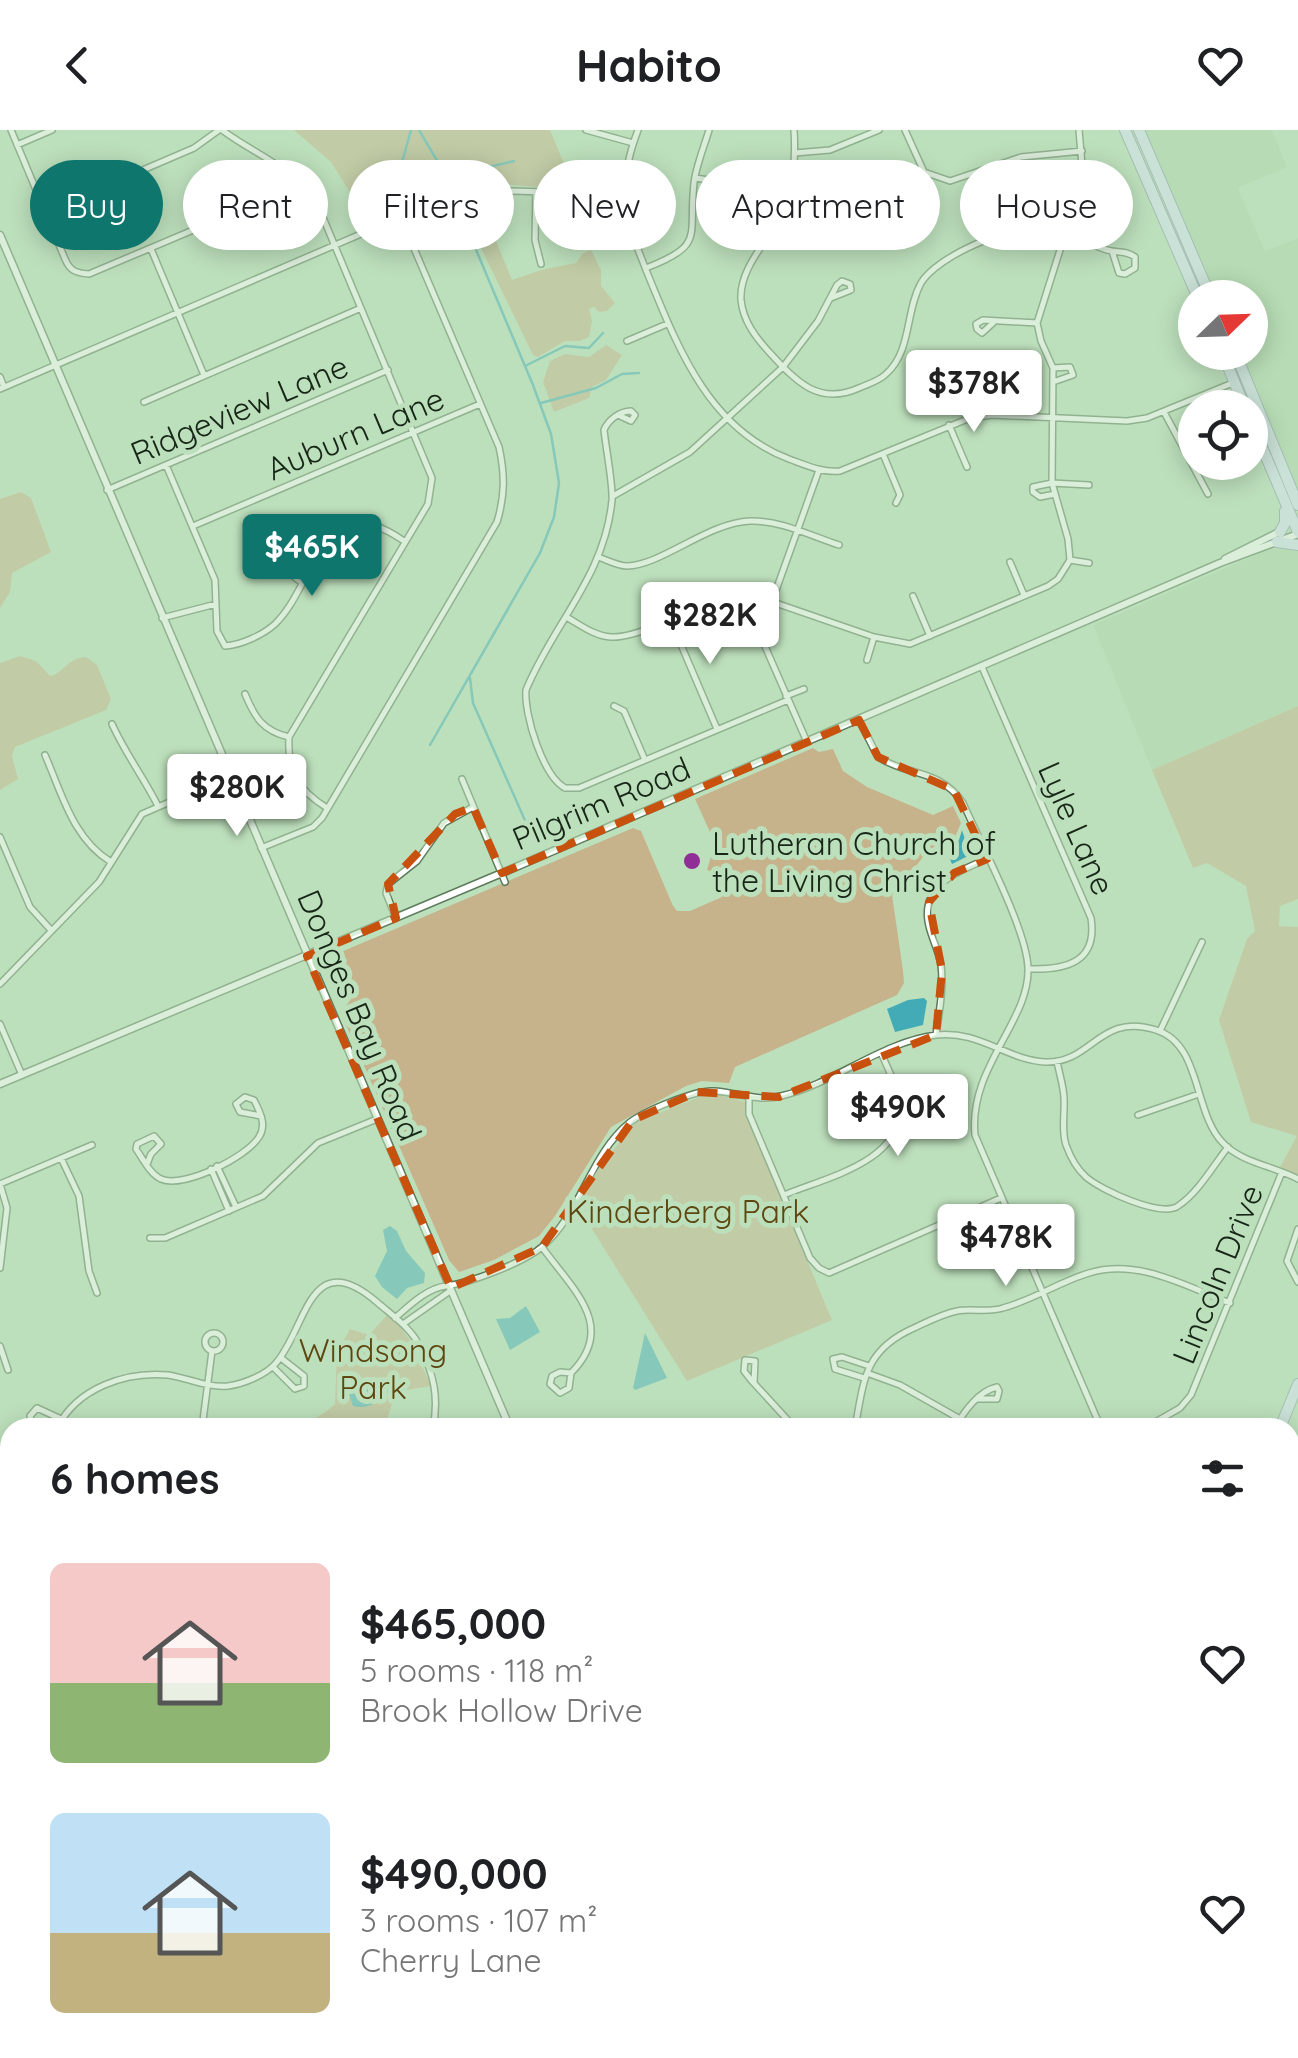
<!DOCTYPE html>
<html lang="en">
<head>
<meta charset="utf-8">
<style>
	body { margin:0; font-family:Quicksand,sans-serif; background:#f6f6f6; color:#202124; height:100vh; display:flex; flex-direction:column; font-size:38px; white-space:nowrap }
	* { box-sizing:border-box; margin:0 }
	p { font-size:32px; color:#757577 }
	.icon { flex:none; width:55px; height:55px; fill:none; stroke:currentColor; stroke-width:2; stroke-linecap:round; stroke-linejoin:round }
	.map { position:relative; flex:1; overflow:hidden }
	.drawer { position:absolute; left:0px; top:1288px; width:1300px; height:642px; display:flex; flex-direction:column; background:#fff; border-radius:30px 30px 0 0; box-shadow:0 5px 25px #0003 }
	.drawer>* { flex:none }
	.guide { position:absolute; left:30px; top:30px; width:1240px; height:90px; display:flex; gap:20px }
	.needle { width:65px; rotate:67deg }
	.tools { position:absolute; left:1178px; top:150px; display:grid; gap:20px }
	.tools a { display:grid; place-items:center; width:90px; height:90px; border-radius:50%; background:#fff; box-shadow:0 5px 25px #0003; font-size:50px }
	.price { position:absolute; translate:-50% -85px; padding:0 22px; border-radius:10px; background:#fff; color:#222; font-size:32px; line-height:65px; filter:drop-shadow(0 2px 5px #0008) }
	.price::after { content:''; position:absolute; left:50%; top:60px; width:30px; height:22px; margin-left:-15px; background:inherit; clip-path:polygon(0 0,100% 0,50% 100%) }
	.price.selected { background:#0f766e; color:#fff }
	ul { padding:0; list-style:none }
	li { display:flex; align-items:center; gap:30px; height:250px; padding:0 50px }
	li span { display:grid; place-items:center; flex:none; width:280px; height:200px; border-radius:15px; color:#555 }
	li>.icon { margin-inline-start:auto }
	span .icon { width:120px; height:120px; fill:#fffc; stroke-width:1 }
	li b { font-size:42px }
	h2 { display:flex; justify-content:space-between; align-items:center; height:120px; padding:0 50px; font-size:42px }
	.tag { padding:0 35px; border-radius:45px; background:#fff; box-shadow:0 5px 25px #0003; font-size:35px; line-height:90px }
	.tag.selected { background:#0f766e; color:#fff }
	header { display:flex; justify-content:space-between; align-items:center; height:130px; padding:0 50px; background:#fff; font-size:45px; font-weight:700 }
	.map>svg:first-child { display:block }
	.built { fill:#afd8ae }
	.green { fill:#c6b28b }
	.water { fill:#43abb5 }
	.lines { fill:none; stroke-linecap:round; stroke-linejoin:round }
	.stream { stroke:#43abb5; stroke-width:2.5 }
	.minor-casing { stroke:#5b7b5b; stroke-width:8 }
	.tertiary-casing { stroke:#5b7b5b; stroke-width:9 }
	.primary-casing { stroke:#8595a7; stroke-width:12 }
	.minor { stroke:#fff; stroke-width:5 }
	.tertiary { stroke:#fff; stroke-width:6 }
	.primary { stroke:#d9e3f8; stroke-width:10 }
	.rail { stroke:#415440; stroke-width:2.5; stroke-dasharray:15 8; stroke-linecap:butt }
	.marked { fill:none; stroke:#c9510e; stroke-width:8; stroke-dasharray:20 12; stroke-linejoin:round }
	.poi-dot { fill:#8f2e97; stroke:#bde0bc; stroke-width:4 }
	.labels { text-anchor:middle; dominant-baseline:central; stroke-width:10; stroke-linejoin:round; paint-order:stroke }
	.street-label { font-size:32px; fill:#182618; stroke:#bde0bc }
	.poi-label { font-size:32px; fill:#182618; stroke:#bde0bc; text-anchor:start }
	.park-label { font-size:32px; fill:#5d4610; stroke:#bde0bc }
</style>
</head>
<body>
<header><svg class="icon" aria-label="back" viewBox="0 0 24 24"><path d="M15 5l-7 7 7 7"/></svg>Habito<svg class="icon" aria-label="heart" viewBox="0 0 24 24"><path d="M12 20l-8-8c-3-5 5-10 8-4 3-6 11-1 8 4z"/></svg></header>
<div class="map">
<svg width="1298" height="1928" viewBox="0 0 1298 1928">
	<rect width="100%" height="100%" fill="#bde0bc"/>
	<path class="built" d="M 1143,0 L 1272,0 L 1287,37 L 1238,58 L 1265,121 L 1298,108 L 1298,365 L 1240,223 L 1250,222 L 1250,168 L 1217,167 Z
		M 1290,415 L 1298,417 L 1298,576 L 1152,640 L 1093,495 L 1265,421 Z
		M 1298,1870 L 1298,1928 L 1178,1928 L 1194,1920 L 1290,1920 L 1290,1874 Z"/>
	<path class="green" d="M 294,0 L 550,0 L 575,60 L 489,53 L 433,66 L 421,41 L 415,40 L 351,64 L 331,32 Z
		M 477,71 L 481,74 L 512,150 L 541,140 L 576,133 L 583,123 L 591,120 L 601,140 L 601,156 L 615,173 L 607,181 L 599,182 L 594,177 L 589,179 L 592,191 L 589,207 L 580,211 L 565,211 L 538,227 L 533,225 L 462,79 L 461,73 Z
		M 606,215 L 622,225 L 606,250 L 592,257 L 589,268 L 554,282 L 543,252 L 550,231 L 565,224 L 589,227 Z
		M 21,362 L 31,368 L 51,422 L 12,443 L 10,462 L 0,478 L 0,369 Z
		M 20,526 L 36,531 L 50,546 C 64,544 66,528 86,527 L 97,535 L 111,569 L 106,580 L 15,617 L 12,626 L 18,649 L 0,660 L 0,533 Z
		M 1298,576 L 1298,769 L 1280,776 L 1279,796 L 1298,797 L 1298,1046 L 1280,1037 L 1297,1006 L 1251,992 L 1219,890 L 1247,809 L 1255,801 L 1246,756 L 1207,733 L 1193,738 L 1152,640 Z
		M 813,618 L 819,622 L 833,619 L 843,641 L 867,657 L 933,685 L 953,676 L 961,693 L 952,714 L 929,719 L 913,740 L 914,748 L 901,754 L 892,765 L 903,841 L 904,853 L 897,865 L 735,937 L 729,953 L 702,951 L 686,956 L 611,997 L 555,1086 L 539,1106 L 494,1130 L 459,1142 L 449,1130 L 341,883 L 351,869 L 336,827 L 341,822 L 633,698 L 641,701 L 673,776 L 677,781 L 690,781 L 722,767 L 716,742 L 707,740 L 715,713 L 695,669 Z
		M 710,963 L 746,972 L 746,984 L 832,1190 L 687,1251 L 577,1075 L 597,1040 L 636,992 Z
		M 389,1183 L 411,1211 L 431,1256 L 406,1260 L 394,1267 L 386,1293 L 376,1297 L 250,1298 C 286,1282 301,1306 335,1274 L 337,1222 L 350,1199 L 369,1205 Z
		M 1298,1321 L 1298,1504 L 1290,1507 L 1290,1456 L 1297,1453 L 1290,1436 L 1290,1396 L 1297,1392 L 1290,1325 Z"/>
	<path class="water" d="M 962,700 L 970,725 L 952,734 L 947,722 L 959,710 Z
		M 924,868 L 927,871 L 923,895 L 895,902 L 887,879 L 908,870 Z
		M 390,1096 L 397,1101 L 406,1121 L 425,1143 L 424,1153 L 407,1158 L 397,1169 L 382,1157 L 375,1146 L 387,1121 L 383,1100 Z
		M 526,1176 L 540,1202 L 510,1220 L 496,1189 L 510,1188 Z
		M 645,1203 L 667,1248 L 635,1260 L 633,1258 Z
		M 395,1251 C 389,1267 370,1281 353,1276 L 348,1261 L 356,1253 Z"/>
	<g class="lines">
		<path class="stream" d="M 419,0 L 442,39 L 533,255 L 551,304 L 559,353 L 554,387 L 540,423 L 430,615
			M 437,31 L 450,42 L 463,43 L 514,31
			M 390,46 L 403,29 L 411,0
			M 527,235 L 565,216 L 589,218 L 603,203
			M 541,273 L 596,258 L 622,244 L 639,243
			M 470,548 L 473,573 L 535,713"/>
		<defs>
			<path id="minor" d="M 11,0 L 65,129 C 70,141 76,143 89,144 L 224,87 L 249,72 L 280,34
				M 222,0 C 260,28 294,36 319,78 L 432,348 L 428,374 L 289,607 C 287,642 298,660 327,678
				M 586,0 L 633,13
				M 638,0 C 630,21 624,44 625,67 C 626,93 637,116 646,140 C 677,215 707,298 789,329 C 806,335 822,343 840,341 L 970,288 L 992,285 L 1127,291 L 1147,288 L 1235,252
				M 794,0 C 796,30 793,62 779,89 C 765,114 739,140 741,170 C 743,191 756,208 770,223 C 796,251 818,276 859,258 C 868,254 879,251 886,244 C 912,221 905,182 921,153 C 937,126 1010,95 1042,98 C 1064,100 1085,113 1107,120 C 1117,123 1126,120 1135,127 L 1135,138 L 1125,144 L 1119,143 L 1112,121
				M 905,0 L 924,42 L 950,51 L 1021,27 L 1082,21
				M 17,15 L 52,0
				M 795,23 L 830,20 L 879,0
				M 695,48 L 709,50 L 718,45 L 723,51 L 717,58 L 709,50
				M 536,62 L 535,110 L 541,134
				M 889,72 L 882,88 L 874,90 L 871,82 L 874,79 L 901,64 L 924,42
				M 45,82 L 194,18 L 219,0
				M 781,86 L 793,92 L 798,101 L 805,101 L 805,91 L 793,92
				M 151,119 L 204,245
				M 646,138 C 706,115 688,107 694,53 C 696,36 704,17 709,0
				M 993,193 L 982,203 L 977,199 L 976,194 L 983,190 L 1037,193
				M 627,211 L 667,194
				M 1053,238 L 1070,237 L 1073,245 L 1053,252
				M 0,247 L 4,257
				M 0,259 L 440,70 C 508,52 557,66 625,68
				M 144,272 L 361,178
				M 1164,282 L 1208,364
				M 618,285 L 631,291 L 635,285 L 631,281 C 620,281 608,290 604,300 C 606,319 613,354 612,370 C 605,446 553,494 526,560 C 524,585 543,646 565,658 L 579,658 L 788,570
				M 949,295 L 967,337
				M 883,324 L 900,365 L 896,373
				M 166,335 L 215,450 L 217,501 L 225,516 C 241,515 263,505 275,494 C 304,466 308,420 347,402 C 371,390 383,397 404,411
				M 107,360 L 388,240
				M 1055,364 L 1040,367 L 1033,362 L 1033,357 L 1052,353 L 1089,355
				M 613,366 L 690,322 L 783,237 L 818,191 L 837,155 L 842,151 L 850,154 L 851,160 L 831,168
				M 193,396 L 480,274
				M 598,427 C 607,430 618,436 627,436 C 662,435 707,393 750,391 C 780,390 811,406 839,415
				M 1070,430 L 1089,433
				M 1010,432 L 1024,465
				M 284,439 L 284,431 L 281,428 L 273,430 L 272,438 L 276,441 L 284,439 L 301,452
				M 913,466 L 930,506
				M 162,488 L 216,474
				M 568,488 C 582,496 595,506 611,507 C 639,509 710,472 738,460 L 874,507 L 910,514 L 1048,456 L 1058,449 L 1070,430 L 1068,409 L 1052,353 L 1053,238 L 1041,211 L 1037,193 L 1083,47 L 1079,0
				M 670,489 L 717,599
				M 867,530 L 874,507
				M 982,537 L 1091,788 C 1098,833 1065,840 1029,839
				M 245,564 C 255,588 263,601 289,607
				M 786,566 L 804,559
				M 614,576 L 624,581 L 645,630
				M 859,590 L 878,627 C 909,647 939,638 963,673 C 980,712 1027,800 1028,838 C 1030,891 968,938 975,1005 L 1101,1298
				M 112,594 C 125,623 144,648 158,676
				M 807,612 L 760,505 L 819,340
				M 45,625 C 62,664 73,709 111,732
				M 462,649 L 505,752
				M 0,707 L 30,777 L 50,799
				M 261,718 L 313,697 L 322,688 L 497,392 C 505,366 505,344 499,317 L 401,88
				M 396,788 L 386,763 L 388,754 L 417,731 L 444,693 L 473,677
				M 0,854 L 99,752 L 142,684 L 230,646
				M 0,894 L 22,945
				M 1160,901 L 1202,812
				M 936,905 C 939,883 944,858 941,835 C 939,820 930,806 928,791 C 922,754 961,740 987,729
				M 1057,931 C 1059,943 1064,957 1064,969 C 1065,984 1061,1000 1066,1015 C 1070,1026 1077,1039 1086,1047 C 1101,1060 1161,1088 1178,1076 C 1198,1063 1213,1036 1228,1017
				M 749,968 L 749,984 L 810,1128 L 819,1138 L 829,1143 L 1001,1068
				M 1138,985 L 1199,964
				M 61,1028 L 79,1066 L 89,1141 L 97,1163
				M 147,1034 L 151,1024 L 161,1014 L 154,1006 L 137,1014 L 136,1019 C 143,1029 150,1044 161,1049 C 183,1059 247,1027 259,1007 C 267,995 260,982 254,970 L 245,967 L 236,974 L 240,982 L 261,986
				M 217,1036 L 236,1077
				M 211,1039 L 229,1081
				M 0,1054 L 92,1015
				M 0,1054 L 7,1078 L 0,1138
				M 784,1065 C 824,1048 903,1032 899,977 C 898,958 889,941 882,925
				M 1298,1099 L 1287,1131 L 1298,1152
				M 150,1108 L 165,1108 L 263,1066 L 318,1013 L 377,989
				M 542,1117 C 572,1159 618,1196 571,1243 L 560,1242 L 552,1246 L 550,1254 L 560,1263 L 569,1258 L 571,1243
				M 395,1188 C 409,1176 427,1158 446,1156 C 469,1153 524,1133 543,1116 C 581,1083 590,1025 629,993 C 644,981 695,960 713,961 C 737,962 757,972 781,966 C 834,954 881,912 936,905 C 979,900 1007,930 1045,932 C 1092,934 1099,882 1156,900 C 1202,914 1193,983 1223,1013 C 1242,1033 1274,1036 1298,1049
				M 403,1194 L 450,1161
				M205 1212a9 9 0 1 1 18 0a9 9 0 1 1-18 0Z
				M 0,1216 L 8,1240
				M 273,1237 L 295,1259 L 304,1256 L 304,1246 L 281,1228
				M 867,1243 L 900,1255 L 960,1289
				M 864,1248 L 835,1239 L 833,1229 L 842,1227 L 869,1236
				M 754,1253 L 755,1231 L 745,1230 L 744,1241 L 751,1250 L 795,1298
				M 39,1298 L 31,1291 L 30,1286 L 37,1278 L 61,1289
				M 57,1298 C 77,1258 126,1241 168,1245 C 188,1248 207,1258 228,1256 C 243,1254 266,1245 276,1233 C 307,1198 309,1113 378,1173 C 393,1186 412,1199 420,1217 C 434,1244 439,1268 433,1298
				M 202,1298 L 212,1221
				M 855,1298 C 864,1250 864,1220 914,1198 C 927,1192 942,1184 957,1181 C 972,1178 988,1183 1003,1178 C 1033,1170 1059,1152 1089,1143 C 1138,1128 1185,1156 1230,1173
				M 955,1298 C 964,1281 979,1261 997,1257 L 999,1261 L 997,1269 L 977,1269
				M 1145,1298 L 1180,1278 L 1191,1265 L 1282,1042
				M 10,1364 L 5,1379 L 10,1399
				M 0,1501 L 10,1497
				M 1290,1572 L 1298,1568
				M 0,1589 L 10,1586
				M 0,1770 L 10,1787
				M 0,1803 L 10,1799
				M 0,1879 L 10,1874
				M 96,1928 L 105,1920"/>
			<path id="tertiary" d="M 0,105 L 510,1298
				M 1225,429 L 1281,401
				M 0,954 L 502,743 L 1220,433 L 1298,404
				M 776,1920 L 781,1928"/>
			<path id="primary" d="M 1125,0 L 1198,168
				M 1139,0 L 1211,168
				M 1222,222 L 1245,278
				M 1235,222 L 1298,375
				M 1250,289 L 1298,402
				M 1280,402 L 1285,393 L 1285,381
				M 1277,412 L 1298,415
				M 1280,1298 L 1298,1254
				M 490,1928 L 508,1920"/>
		</defs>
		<use href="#minor" class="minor-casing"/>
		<use href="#tertiary" class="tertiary-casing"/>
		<use href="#primary" class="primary-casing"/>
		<use href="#minor" class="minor"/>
		<use href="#tertiary" class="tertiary"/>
		<use href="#primary" class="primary"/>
		<path class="rail" d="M 1290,1840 L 1298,1836
			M 1290,1860 L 1298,1855
			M 1108,1928 L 1124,1920
			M 1151,1928 L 1167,1920"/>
	</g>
	<path d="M0 0H1298V1928H0ZM 859,590 L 878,627 L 954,660 L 987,729 L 954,743 L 929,772 L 942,841 L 936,905 L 779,967 L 697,962 L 633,990 L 542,1117 L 451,1158 L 307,826 L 396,788 L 388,754 L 455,684 L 473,677 L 502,743 Z" fill="#bde0bc" fill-opacity=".55" fill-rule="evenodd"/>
	<path class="marked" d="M 859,590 L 878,627 L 954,660 L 987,729 L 954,743 L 929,772 L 942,841 L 936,905 L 779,967 L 697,962 L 633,990 L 542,1117 L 451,1158 L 307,826 L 396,788 L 388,754 L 455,684 L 473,677 L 502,743 Z"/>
	<circle class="poi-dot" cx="692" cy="731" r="10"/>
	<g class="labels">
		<g class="street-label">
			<text transform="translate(239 279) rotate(-23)">Ridgeview Lane</text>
			<text transform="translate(355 303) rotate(-23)">Auburn Lane</text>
			<text transform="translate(601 673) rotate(-23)">Pilgrim Road</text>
			<text transform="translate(1077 698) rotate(66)">Lyle Lane</text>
			<text transform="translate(360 885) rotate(67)">Donges Bay Road</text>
			<text transform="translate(1217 1144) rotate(-68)">Lincoln Drive</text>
		</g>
		<g class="poi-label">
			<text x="712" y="713">Lutheran Church of<tspan x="712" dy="37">the Living Christ</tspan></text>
		</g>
		<g class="park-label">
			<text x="688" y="1081">Kinderberg Park</text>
			<text x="373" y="1220">Windsong<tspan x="373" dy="37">Park</tspan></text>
		</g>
	</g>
</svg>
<div class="tools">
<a><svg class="needle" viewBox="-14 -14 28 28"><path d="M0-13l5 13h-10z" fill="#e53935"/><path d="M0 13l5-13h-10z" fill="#757577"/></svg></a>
<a><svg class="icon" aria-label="locate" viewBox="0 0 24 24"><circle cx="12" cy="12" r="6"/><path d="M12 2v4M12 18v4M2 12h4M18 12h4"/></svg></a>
</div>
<b class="price" style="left:974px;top:305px">$378K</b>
<b class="price selected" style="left:312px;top:469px">$465K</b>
<b class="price" style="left:710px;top:537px">$282K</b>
<b class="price" style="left:237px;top:709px">$280K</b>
<b class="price" style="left:898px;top:1029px">$490K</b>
<b class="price" style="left:1006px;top:1159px">$478K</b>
<div class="guide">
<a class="tag selected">Buy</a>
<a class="tag">Rent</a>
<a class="tag">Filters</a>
<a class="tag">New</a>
<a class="tag">Apartment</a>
<a class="tag">House</a>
</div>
<section class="drawer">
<h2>6 homes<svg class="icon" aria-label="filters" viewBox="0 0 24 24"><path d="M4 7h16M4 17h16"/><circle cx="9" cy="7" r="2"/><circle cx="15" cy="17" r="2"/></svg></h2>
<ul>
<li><span style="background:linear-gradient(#f6c9c9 60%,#8fb573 0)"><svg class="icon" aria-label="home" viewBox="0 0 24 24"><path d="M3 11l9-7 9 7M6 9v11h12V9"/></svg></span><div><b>$465,000</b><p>5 rooms · 118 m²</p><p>Brook Hollow Drive</p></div><svg class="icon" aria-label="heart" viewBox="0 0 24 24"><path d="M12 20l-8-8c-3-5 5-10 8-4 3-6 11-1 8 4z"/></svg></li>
<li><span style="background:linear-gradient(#bfe0f5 60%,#c2b280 0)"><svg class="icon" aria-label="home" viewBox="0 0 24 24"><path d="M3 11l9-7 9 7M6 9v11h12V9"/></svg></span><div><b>$490,000</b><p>3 rooms · 107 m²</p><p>Cherry Lane</p></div><svg class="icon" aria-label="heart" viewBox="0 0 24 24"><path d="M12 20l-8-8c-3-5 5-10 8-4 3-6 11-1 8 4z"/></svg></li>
</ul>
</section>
</div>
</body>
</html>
